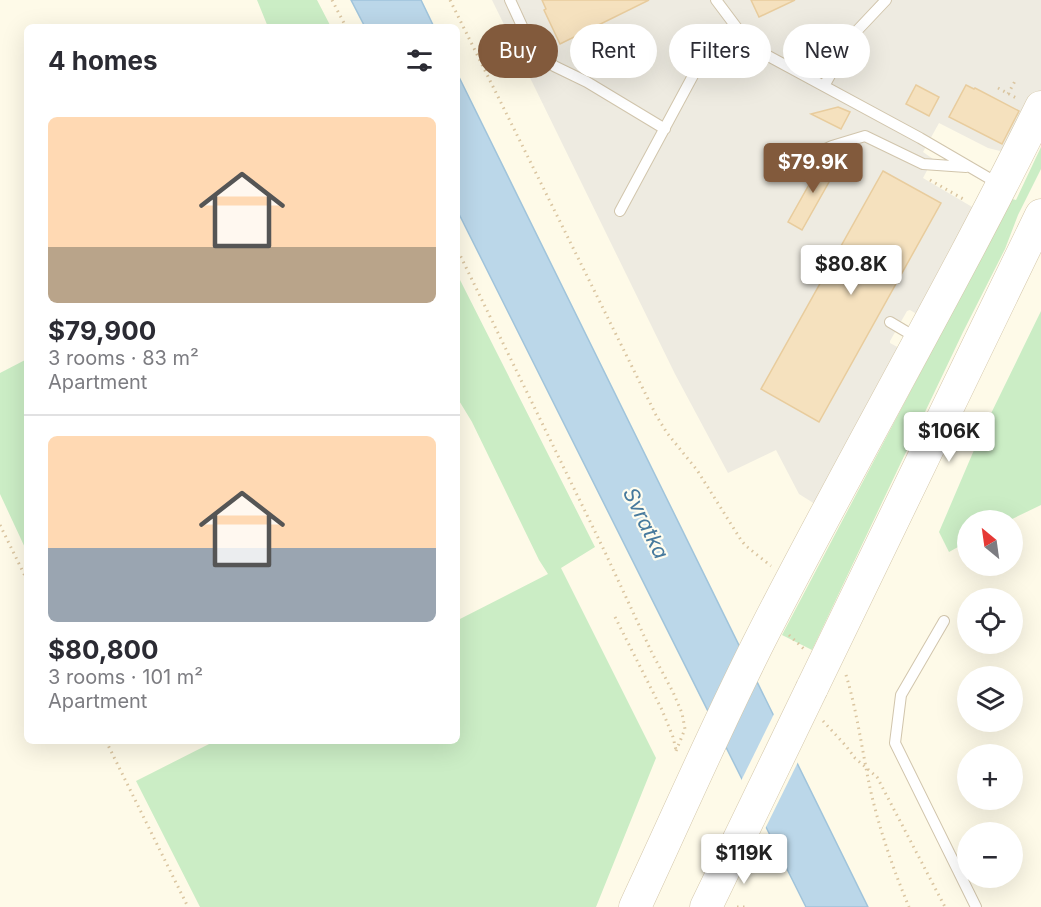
<!DOCTYPE html>
<html lang="en">
<head>
<meta charset="utf-8">
<style>
	body { margin:0; font-family:Inter,sans-serif; background:#f7f7f7; color:#2b2b33; height:100vh; display:flex; flex-direction:column; font-size:22px; white-space:nowrap }
	* { box-sizing:border-box; margin:0 }
	p { font-size:20px; color:#7c7c81 }
	.icon { flex:none; width:33px; height:33px; fill:none; stroke:currentColor; stroke-width:2; stroke-linecap:round; stroke-linejoin:round }
	.map { position:relative; flex:1; overflow:hidden }
	.side { position:absolute; left:24px; top:24px; width:436px; height:720px; display:flex; flex-direction:column; background:#fff; border-radius:9px; box-shadow:0 6px 24px #0002 }
	.side>* { flex:none }
	.guide { position:absolute; left:478px; top:24px; width:472px; height:54px; display:flex; gap:12px }
	.needle { width:39px; rotate:331deg }
	.controls { position:absolute; left:957px; top:510px; display:grid; gap:12px }
	.controls a { display:grid; place-items:center; width:66px; height:66px; border-radius:50%; background:#fff; box-shadow:0 6px 24px #0002; font-size:30px }
	.price { position:absolute; translate:-50% -51px; padding:0 14px; border-radius:6px; background:#fff; color:#222; font-size:20px; line-height:39px; filter:drop-shadow(0 2px 3px #0008) }
	.price::after { content:''; position:absolute; left:50%; top:36px; width:18px; height:14px; margin-left:-9px; background:inherit; clip-path:polygon(0 0,100% 0,50% 100%) }
	.price.current { background:#825a3c; color:#fff }
	ul { padding:0; list-style:none }
	li { display:grid; align-content:center; gap:12px; height:318px; padding:0 24px }
	li+li { border-top:2px solid #e1e1e2 }
	li span { display:grid; place-items:center; height:186px; border-radius:9px; color:#555 }
	li>.icon { margin-inline-start:auto }
	span .icon { width:108px; height:108px; fill:#fffc; stroke-width:1 }
	li b { font-size:26px }
	h2 { display:flex; justify-content:space-between; align-items:center; height:72px; padding:0 24px; font-size:26px }
	.tag { padding:0 21px; border-radius:27px; background:#fff; box-shadow:0 6px 24px #0002; font-size:21px; line-height:54px }
	.tag.current { background:#825a3c; color:#fff }
	.map>svg:first-child { display:block }
	.industrial { fill:#eeebe1 }
	.green { fill:#cbedc5 }
	.water { fill:#bbd7e9; stroke:#a0c4db; stroke-width:1.5 }
	.pier { fill:#fefae8 }
	.building { fill:#f5e1be; stroke:#e8cc9d; stroke-width:1.5 }
	.lines { fill:none; stroke-linecap:round; stroke-linejoin:round }
	.lane-casing { stroke:#d1c5ac; stroke-width:12 }
	.secondary-casing { stroke:#d4c7aa; stroke-width:33 }
	.path { stroke:#dac5a0; stroke-width:3; stroke-dasharray:1.5 4.5; stroke-linecap:butt }
	.lane { stroke:#fff; stroke-width:10 }
	.secondary { stroke:#fff; stroke-width:32 }
	.secondary-bridge-casing { stroke:#d4c7aa; stroke-width:33; stroke-linecap:butt }
	.secondary-bridge { stroke:#fff; stroke-width:32 }
	.labels { text-anchor:middle; dominant-baseline:central; stroke-width:4.5; stroke-linejoin:round; paint-order:stroke }
	.water-label { font-size:21px; font-style:italic; fill:#477a9d; stroke:#fffdef }
</style>
</head>
<body>
<div class="map">
<svg width="1041" height="907" viewBox="0 0 1041 907">
	<rect width="100%" height="100%" fill="#fefae8"/>
	<path class="industrial" d="M 492,0 L 1041,0 L 1041,93 L 1018,142 L 1000,151 L 988,148 L 939,123 L 923,152 L 933,159 L 923,178 L 979,211 L 920,316 L 910,310 L 907,311 L 890,341 L 890,343 L 901,349 L 815,504 L 799,494 L 776,450 L 728,473 L 675,374 Z"/>
	<path class="green" d="M 257,0 L 317,0 L 331,27 L 268,27 Z
		M 1041,147 L 1041,169 L 1018,215 L 1005,249 L 963,332 L 812,650 L 782,635 L 1012,199 L 1016,200 Z
		M 458,276 L 595,547 L 561,568 L 656,758 L 596,907 L 200,907 L 136,781 L 215,741 L 458,741 L 458,620 L 548,574 L 539,560 L 472,422 L 458,399 Z
		M 1041,311 L 1041,505 L 1010,520 L 968,520 L 967,542 L 949,552 L 939,532 L 980,436 Z
		M 27,359 L 27,552 L 0,494 L 0,373 Z"/>
	<path class="water" d="M 351,0 L 421,0 L 434,27 L 365,27 Z
		M 458,75 L 868,907 L 806,907 L 458,212 Z"/>
	<path class="pier" d="M 775,712 L 799,760 L 764,831 L 740,783 Z"/>
	<path class="building" d="M 542,0 L 649,0 L 560,44 L 544,10 L 546,9 Z
		M 751,0 L 795,0 L 759,17 Z
		M 916,85 L 939,97 L 929,116 L 906,104 Z
		M 966,85 L 974,89 L 975,88 L 1019,111 L 1002,144 L 949,117 Z
		M 838,107 L 850,112 L 841,129 L 811,114 Z
		M 824,158 L 838,166 L 802,230 L 788,222 Z
		M 883,171 L 941,203 L 819,422 L 761,389 Z"/>
	<g class="lines">
		<defs>
			<path id="lane" d="M 510,0 L 528,39 L 554,66 L 587,82 L 665,129
				M 716,0 L 746,40 L 759,51 L 920,138 L 999,184
				M 824,86 L 852,36 L 886,0
				M 819,152 L 832,146 L 865,136 L 923,164 L 966,167
				M 620,211 L 696,70 L 746,40
				M 890,322 L 917,338
				M 944,621 L 901,695 L 895,743 L 976,907"/>
			<path id="secondary" d="M 812,688 L 1041,215
				M 635,907 C 678,815 718,722 764,632 C 854,456 954,284 1041,107
				M 706,907 L 738,841"/>
		</defs>
		<use href="#lane" class="lane-casing"/>
		<use href="#secondary" class="secondary-casing"/>
		<path class="path" d="M 332,0 L 346,27
			M 450,0 L 656,415 L 667,433 L 697,470 L 741,540 L 746,546 L 771,566
			M 998,88 L 1018,99
			M 1008,94 L 1015,81
			M 930,180 L 965,200
			M 458,251 L 604,550 L 652,653 L 673,692 L 682,713 L 685,729 L 676,751
			M 0,525 L 27,580
			M 615,617 L 662,710 L 673,737 L 676,750
			M 789,635 L 804,649
			M 846,675 C 857,711 862,750 870,788 C 879,828 893,869 909,907
			M 823,721 L 846,746 L 855,758 L 877,777 L 945,907
			M 106,741 L 188,907
			M 737,907 L 749,907"/>
		<use href="#lane" class="lane"/>
		<use href="#secondary" class="secondary"/>
		<defs>
			<path id="secondary-bridge" d="M 738,841 L 812,688"/>
		</defs>
		<use href="#secondary-bridge" class="secondary-bridge-casing"/>
		<use href="#secondary-bridge" class="secondary-bridge"/>
	</g>
	<g class="labels">
		<g class="water-label">
			<text transform="translate(646 523) rotate(64)">Svratka</text>
		</g>
	</g>
</svg>
<div class="controls">
<a><svg class="needle" viewBox="-14 -14 28 28"><path d="M0-13l5 13h-10z" fill="#e53935"/><path d="M0 13l5-13h-10z" fill="#7c7c81"/></svg></a>
<a><svg class="icon" aria-label="locate" viewBox="0 0 24 24"><circle cx="12" cy="12" r="6"/><path d="M12 2v4M12 18v4M2 12h4M18 12h4"/></svg></a>
<a><svg class="icon" aria-label="layers" viewBox="0 0 24 24"><path d="M12 4l9 5-9 5-9-5zM3 14l9 5 9-5"/></svg></a>
<a>+</a>
<a>−</a>
</div>
<b class="price current" style="left:813px;top:194px">$79.9K</b>
<b class="price" style="left:851px;top:296px">$80.8K</b>
<b class="price" style="left:949px;top:463px">$106K</b>
<b class="price" style="left:744px;top:885px">$119K</b>
<div class="guide">
<a class="tag current">Buy</a>
<a class="tag">Rent</a>
<a class="tag">Filters</a>
<a class="tag">New</a>
</div>
<section class="side">
<h2>4 homes<svg class="icon" aria-label="filters" viewBox="0 0 24 24"><path d="M4 7h16M4 17h16"/><circle cx="9" cy="7" r="2"/><circle cx="15" cy="17" r="2"/></svg></h2>
<ul>
<li><span style="background:linear-gradient(#ffd9b3 70%,#b9a48a 0)"><svg class="icon" aria-label="home" viewBox="0 0 24 24"><path d="M3 11l9-7 9 7M6 9v11h12V9"/></svg></span><div><b>$79,900</b><p>3 rooms · 83 m²</p><p>Apartment</p></div></li>
<li><span style="background:linear-gradient(#ffd9b3 60%,#9aa5b1 0)"><svg class="icon" aria-label="home" viewBox="0 0 24 24"><path d="M3 11l9-7 9 7M6 9v11h12V9"/></svg></span><div><b>$80,800</b><p>3 rooms · 101 m²</p><p>Apartment</p></div></li>
</ul>
</section>
</div>
</body>
</html>
